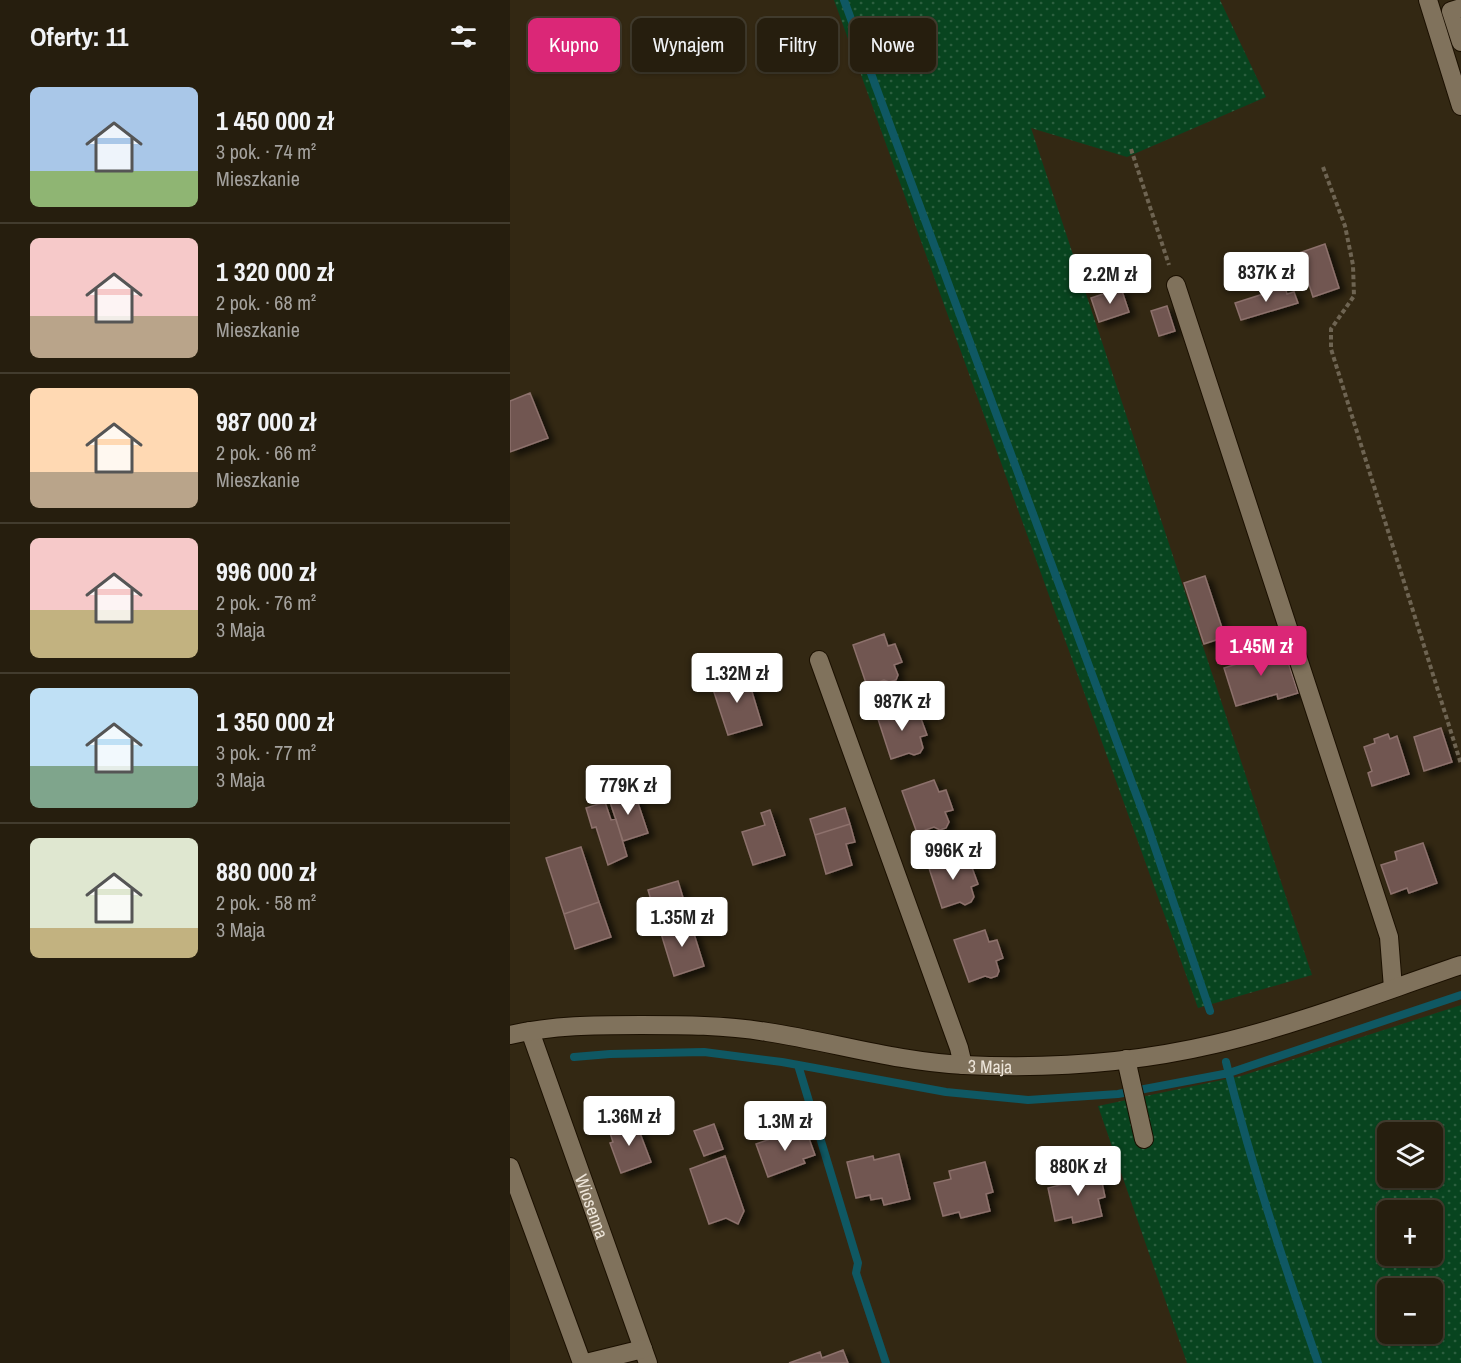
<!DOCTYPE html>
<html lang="pl">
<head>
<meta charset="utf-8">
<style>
	body { margin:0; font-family:"Archivo Narrow",sans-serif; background:#2e2717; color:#f1f3f6; height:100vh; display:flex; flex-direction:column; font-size:22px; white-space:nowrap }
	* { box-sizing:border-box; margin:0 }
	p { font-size:20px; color:#a4a29e }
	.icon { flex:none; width:33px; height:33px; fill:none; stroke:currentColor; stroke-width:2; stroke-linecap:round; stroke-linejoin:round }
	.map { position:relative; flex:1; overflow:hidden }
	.side { display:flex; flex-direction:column; background:#261e0e; width:510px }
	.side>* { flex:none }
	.banner { position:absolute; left:18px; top:18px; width:570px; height:54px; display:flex; gap:12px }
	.tools { position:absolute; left:867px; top:1122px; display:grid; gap:12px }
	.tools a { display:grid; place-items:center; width:66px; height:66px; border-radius:9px; background:#261e0e; box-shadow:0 2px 4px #0004,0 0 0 2px #423c2e; font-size:30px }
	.price { position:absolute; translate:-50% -51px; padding:0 14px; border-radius:6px; background:#fff; color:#222; font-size:20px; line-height:39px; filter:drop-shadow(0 2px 3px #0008) }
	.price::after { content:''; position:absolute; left:50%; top:36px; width:18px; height:14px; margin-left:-9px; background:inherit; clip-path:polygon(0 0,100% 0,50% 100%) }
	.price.current { background:#db2777; color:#fff }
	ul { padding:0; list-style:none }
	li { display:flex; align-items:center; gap:18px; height:150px; padding:0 30px }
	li+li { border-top:2px solid #423c2e }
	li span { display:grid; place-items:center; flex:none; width:168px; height:120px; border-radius:9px; color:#555 }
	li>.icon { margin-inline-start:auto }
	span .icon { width:72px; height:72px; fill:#fffc; stroke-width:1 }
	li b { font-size:26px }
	h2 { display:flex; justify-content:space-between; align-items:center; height:72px; padding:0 30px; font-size:26px }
	.tag { padding:0 21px; border-radius:9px; background:#261e0e; box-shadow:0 2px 4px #0004,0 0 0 2px #423c2e; font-size:21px; line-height:54px }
	.tag.current { background:#db2777; color:#fff }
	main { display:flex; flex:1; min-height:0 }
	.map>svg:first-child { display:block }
	.grass { fill:url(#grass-dots); fill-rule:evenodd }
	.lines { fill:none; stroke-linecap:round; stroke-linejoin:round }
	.stream { stroke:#0f5863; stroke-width:8 }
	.building { fill:#715651; stroke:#8d716c; stroke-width:1.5; filter:url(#shadow) }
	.minor-casing { stroke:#1b1000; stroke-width:20 }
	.path { stroke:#6e6452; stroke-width:4; stroke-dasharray:4.5 3; stroke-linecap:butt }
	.minor { stroke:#80725c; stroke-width:18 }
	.labels { text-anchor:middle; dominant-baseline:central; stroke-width:4.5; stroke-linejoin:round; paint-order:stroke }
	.street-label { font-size:18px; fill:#ede5d9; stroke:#291e0a }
</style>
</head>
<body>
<main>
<section class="side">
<h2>Oferty: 11<svg class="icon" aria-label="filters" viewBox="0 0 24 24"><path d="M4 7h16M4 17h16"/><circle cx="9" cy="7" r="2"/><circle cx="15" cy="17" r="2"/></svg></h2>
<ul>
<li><span style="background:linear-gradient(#a9c7e8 70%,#8fb573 0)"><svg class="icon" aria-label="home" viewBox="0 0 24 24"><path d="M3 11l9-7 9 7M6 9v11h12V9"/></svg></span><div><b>1 450 000 zł</b><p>3 pok. · 74 m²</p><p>Mieszkanie</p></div></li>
<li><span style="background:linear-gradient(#f6c9c9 65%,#b9a48a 0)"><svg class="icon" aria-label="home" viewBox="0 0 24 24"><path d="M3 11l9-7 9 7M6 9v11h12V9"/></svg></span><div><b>1 320 000 zł</b><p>2 pok. · 68 m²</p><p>Mieszkanie</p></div></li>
<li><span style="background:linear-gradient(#ffd9b3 70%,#b9a48a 0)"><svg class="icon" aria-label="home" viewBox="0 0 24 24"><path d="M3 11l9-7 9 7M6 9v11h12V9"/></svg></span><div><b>987 000 zł</b><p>2 pok. · 66 m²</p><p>Mieszkanie</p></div></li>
<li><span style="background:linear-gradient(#f6c9c9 60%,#c2b280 0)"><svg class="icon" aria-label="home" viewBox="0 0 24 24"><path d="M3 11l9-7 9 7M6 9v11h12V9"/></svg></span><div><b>996 000 zł</b><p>2 pok. · 76 m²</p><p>3 Maja</p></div></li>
<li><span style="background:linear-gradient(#bfe0f5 65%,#7fa58c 0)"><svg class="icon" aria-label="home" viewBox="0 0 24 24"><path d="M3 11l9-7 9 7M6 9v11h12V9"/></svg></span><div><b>1 350 000 zł</b><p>3 pok. · 77 m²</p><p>3 Maja</p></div></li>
<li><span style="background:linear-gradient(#dfe7d0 75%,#c2b280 0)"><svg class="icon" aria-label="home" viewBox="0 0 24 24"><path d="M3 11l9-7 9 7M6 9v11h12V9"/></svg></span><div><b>880 000 zł</b><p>2 pok. · 58 m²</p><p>3 Maja</p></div></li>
</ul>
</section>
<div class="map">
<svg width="951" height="1363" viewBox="0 0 951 1363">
	<defs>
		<pattern id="grass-dots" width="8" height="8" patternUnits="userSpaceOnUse" patternTransform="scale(1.5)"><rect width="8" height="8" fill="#08441f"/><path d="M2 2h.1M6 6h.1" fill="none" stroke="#2c5f3f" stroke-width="1.8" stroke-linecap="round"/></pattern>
		<filter id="shadow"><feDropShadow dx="6" dy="4" stdDeviation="3" flood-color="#0009"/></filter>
	</defs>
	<rect width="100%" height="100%" fill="#332813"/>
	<path class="grass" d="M 324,0 L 710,0 L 756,97 L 617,157 L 521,128 L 802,975 L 688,1008 Z
		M 951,1005 L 951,1363 L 677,1363 L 588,1106 L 731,1076 ZM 878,1132 L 922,1132 L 922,1178 L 878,1178 ZM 878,1210 L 922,1210 L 922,1256 L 878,1256 ZM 878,1288 L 922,1288 L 922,1334 L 878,1334 Z"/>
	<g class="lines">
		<path class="stream" d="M 334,0 L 636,821 L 700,1011
			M 64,1057 L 100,1054 L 194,1052 L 272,1062 L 436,1092 L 518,1100 L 608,1094 L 719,1073 L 951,995
			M 716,1062 C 741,1165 774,1264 808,1363
			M 288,1065 L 348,1263 L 346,1273 L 376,1363"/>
	</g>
	<path class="building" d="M 815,244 L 829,288 L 803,297 L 789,253 Z
		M 775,287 L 777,294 L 784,292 L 788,303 L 731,320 L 725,303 Z
		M 611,288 L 619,312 L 589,322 L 581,298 Z
		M 657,306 L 665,331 L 649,336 L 641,311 Z
		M 20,393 L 38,438 L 0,452 L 0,401 Z
		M 695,576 L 715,637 L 694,644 L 674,583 Z
		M 374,634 L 378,646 L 385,644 L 392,662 L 384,665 L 388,675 L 386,680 L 379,682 L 374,680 L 357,686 L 343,645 Z
		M 773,646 L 788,693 L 768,699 L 767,694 L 726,706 L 714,668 L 730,663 L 727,653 L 737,650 L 740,660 L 754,655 L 753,652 Z
		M 236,672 L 252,725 L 218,735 L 201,683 Z
		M 399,705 L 403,718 L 410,716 L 417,735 L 410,737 L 413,748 L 410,753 L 404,755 L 399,753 L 381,759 L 367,716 Z
		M 931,728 L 942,762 L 914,771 L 904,737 Z
		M 878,734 L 880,739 L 887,736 L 899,774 L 862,786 L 858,773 L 862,771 L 854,747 L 865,743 L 864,739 Z
		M 424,780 L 429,792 L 436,790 L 443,810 L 435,812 L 439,822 L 436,828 L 430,830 L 424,827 L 407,833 L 392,791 Z
		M 124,791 L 138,833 L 113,841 L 99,799 Z
		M 95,802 L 101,820 L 106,819 L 117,856 L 98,865 L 86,827 L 82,828 L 76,808 Z
		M 335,808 L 340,824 L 305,835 L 300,819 Z
		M 260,810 L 275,855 L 243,865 L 232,832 L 255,825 L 251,813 Z
		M 340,824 L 345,842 L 336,844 L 342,865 L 316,874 L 305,835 Z
		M 913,843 L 927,883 L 899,893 L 897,888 L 881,894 L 871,865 L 887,860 L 885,852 Z
		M 71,847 L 89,902 L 54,914 L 36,858 Z
		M 450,855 L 454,867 L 461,865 L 468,884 L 461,887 L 464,897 L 461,902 L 455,905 L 450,902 L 432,908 L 418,865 Z
		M 168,881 L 180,921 L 150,930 L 138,890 Z
		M 89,902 L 101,937 L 65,949 L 54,914 Z
		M 180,921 L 194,966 L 164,976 L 150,930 Z
		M 475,930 L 479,942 L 487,940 L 493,958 L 486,961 L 489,971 L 487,976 L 481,978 L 475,976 L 459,982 L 444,940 Z
		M 125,1120 L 141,1162 L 111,1173 L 100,1143 L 103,1142 L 99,1130 Z
		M 204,1124 L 213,1149 L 194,1156 L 184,1131 Z
		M 296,1130 L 305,1155 L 293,1159 L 295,1163 L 258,1177 L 246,1144 L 283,1131 L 284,1134 Z
		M 389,1154 L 400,1199 L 374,1205 L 372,1198 L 361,1200 L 360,1195 L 346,1198 L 337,1162 L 363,1156 L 364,1160 Z
		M 215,1156 L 234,1211 L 228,1224 L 216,1218 L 199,1224 L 180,1169 Z
		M 475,1162 L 483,1192 L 476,1194 L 480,1211 L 451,1218 L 449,1212 L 433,1216 L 424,1183 L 441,1179 L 439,1171 Z
		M 589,1168 L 595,1197 L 588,1199 L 592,1216 L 563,1223 L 562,1217 L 545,1221 L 538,1188 L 554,1184 L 553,1176 Z
		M 333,1350 L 338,1363 L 279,1363 L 310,1352 L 312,1358 Z"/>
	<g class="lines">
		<defs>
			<g id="minor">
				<path d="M 918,0 L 951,106"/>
				<path d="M 951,8 L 941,11 L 951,42"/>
				<path d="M 666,285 L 879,937 L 883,988"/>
				<path d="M 309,660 L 449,1048 L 453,1065"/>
				<path id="s1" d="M 20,1031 L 138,1363"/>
				<path id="s2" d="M 0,1035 C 43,1025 86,1025 131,1025 C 173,1025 215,1025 257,1032 C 323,1042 387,1062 454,1065 C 537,1069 624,1063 705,1044 C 787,1025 871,992 951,965"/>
				<path d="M 616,1059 L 634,1139"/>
				<path d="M 0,1167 L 72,1363"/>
				<path d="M 76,1363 L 133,1349"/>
			</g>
		</defs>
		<use href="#minor" class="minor-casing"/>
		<path class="path" d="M 621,149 L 659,265
			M 813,167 L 835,226 L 843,265 L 844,296 L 821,329 L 821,349 L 951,764"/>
		<use href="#minor" class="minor"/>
	</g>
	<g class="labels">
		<g class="street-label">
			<text stroke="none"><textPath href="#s2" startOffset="484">3 Maja</textPath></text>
			<text stroke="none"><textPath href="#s1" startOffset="186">Wiosenna</textPath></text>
		</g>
	</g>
</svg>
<div class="tools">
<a><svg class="icon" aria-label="layers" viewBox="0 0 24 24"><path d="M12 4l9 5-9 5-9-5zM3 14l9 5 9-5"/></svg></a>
<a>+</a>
<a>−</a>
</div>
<b class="price" style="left:756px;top:303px">837K zł</b>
<b class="price" style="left:600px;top:305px">2.2M zł</b>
<b class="price current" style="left:751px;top:677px">1.45M zł</b>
<b class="price" style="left:227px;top:704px">1.32M zł</b>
<b class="price" style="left:392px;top:732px">987K zł</b>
<b class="price" style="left:118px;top:816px">779K zł</b>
<b class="price" style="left:443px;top:881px">996K zł</b>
<b class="price" style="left:172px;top:948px">1.35M zł</b>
<b class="price" style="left:119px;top:1147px">1.36M zł</b>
<b class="price" style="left:275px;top:1152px">1.3M zł</b>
<b class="price" style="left:568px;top:1197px">880K zł</b>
<div class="banner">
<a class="tag current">Kupno</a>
<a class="tag">Wynajem</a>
<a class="tag">Filtry</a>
<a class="tag">Nowe</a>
</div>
</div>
</main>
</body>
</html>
